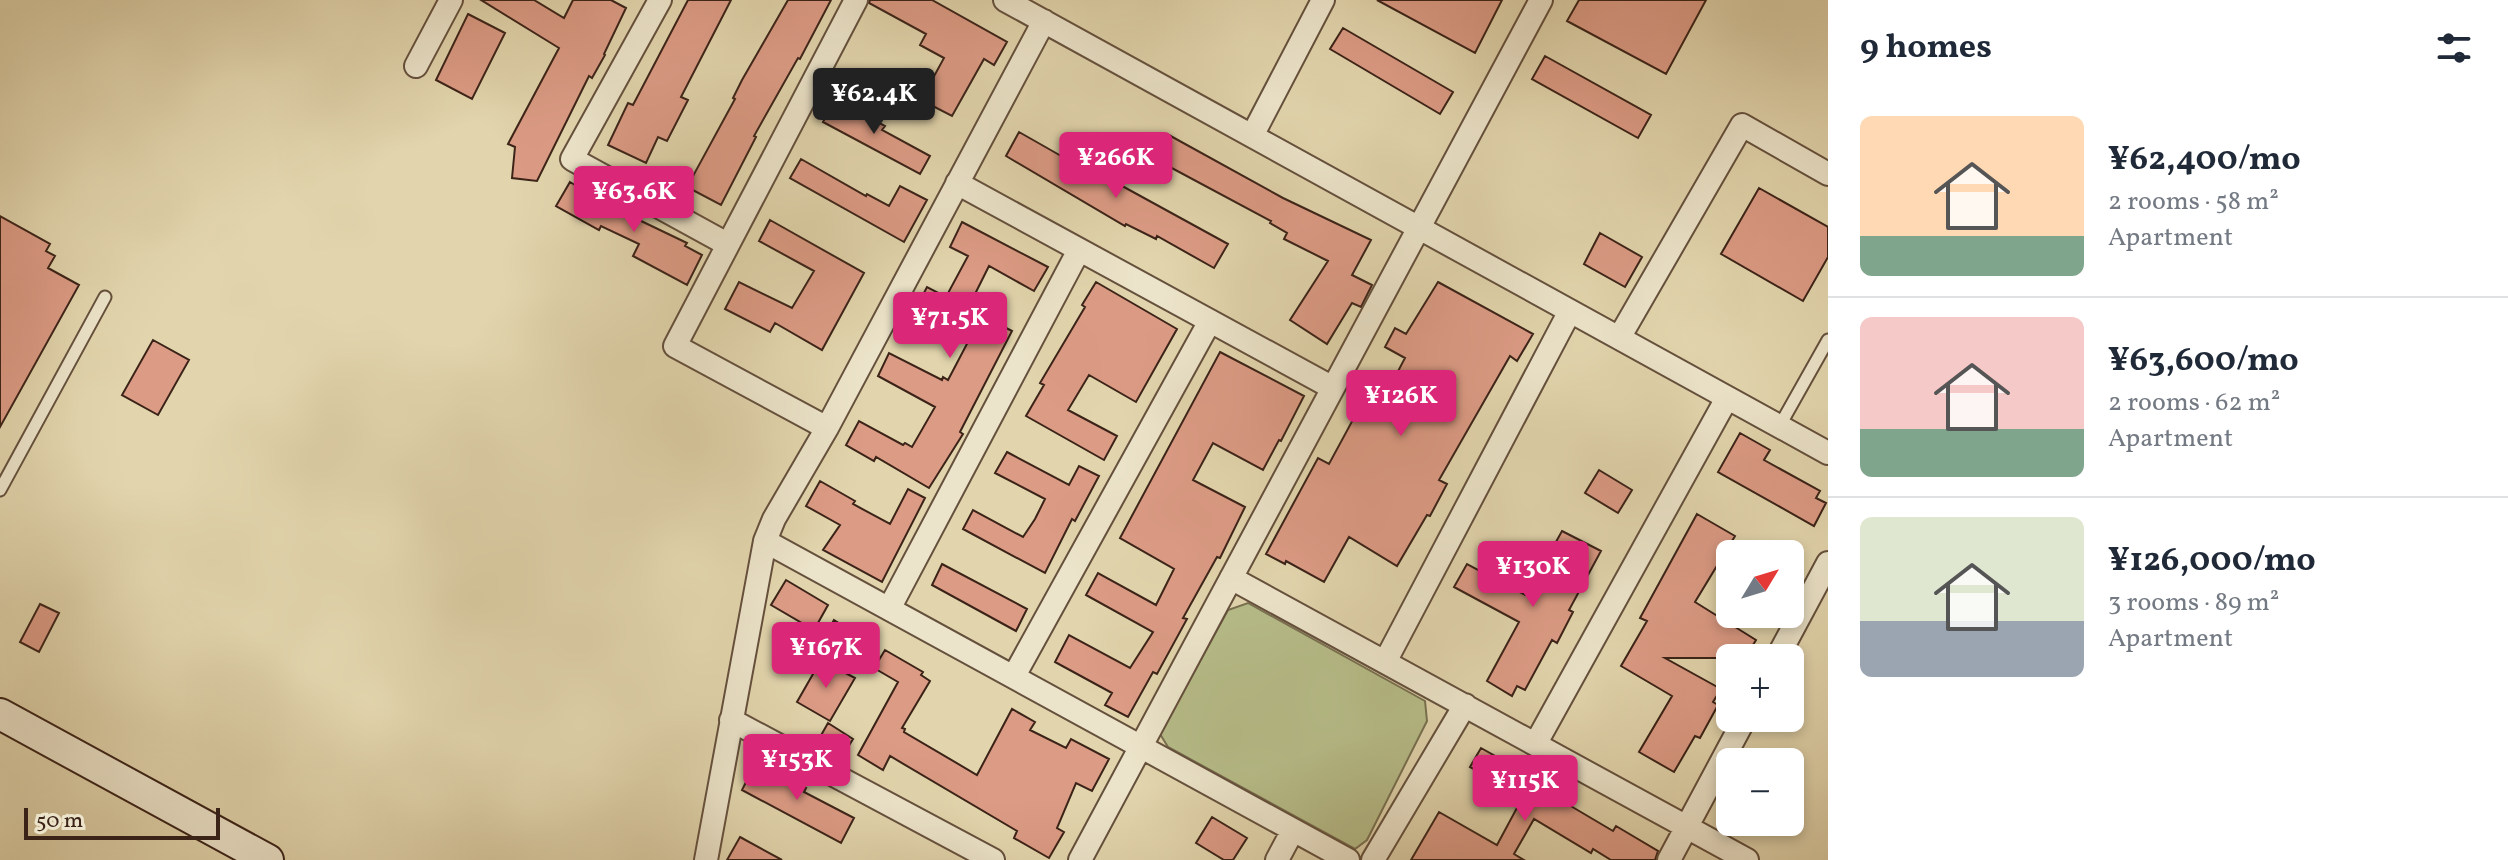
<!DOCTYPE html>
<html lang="en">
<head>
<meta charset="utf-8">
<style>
	body { margin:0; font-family:Vollkorn,serif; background:#f2f2f3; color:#1f2937; height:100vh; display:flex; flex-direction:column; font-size:30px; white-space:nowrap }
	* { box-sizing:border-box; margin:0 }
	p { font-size:26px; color:#747a83 }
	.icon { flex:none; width:44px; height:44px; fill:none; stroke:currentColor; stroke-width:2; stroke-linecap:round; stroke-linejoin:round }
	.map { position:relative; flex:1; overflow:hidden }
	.side { display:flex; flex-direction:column; background:#fff; width:680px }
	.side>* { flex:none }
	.needle { width:52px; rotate:52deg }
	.fabs { position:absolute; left:1716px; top:540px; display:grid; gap:16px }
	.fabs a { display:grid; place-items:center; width:88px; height:88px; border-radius:12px; background:#fff; box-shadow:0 4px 12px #0003; font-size:40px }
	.scale { position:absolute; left:24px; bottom:20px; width:196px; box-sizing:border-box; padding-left:8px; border:4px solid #3b2318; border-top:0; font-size:22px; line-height:28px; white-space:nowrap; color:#3b2318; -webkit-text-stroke:6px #ece4ca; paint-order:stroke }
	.price { position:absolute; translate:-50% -68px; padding:0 18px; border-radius:8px; background:#db2777; color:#fff; font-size:26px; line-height:52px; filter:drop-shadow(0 2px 4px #0008) }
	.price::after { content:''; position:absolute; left:50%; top:48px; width:24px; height:18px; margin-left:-12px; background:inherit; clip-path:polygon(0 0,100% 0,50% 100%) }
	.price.current { background:#222; color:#fff }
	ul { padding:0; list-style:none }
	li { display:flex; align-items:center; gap:24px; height:200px; padding:0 32px }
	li+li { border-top:2px solid #e0e1e3 }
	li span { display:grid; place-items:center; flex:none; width:224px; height:160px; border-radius:12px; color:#555 }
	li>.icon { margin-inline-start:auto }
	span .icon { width:96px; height:96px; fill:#fffc; stroke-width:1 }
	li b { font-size:34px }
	h2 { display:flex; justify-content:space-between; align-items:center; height:96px; padding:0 32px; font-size:34px }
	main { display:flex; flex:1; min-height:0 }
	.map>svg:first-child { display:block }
	.green { fill:#b6bc88; stroke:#787050; stroke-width:2 }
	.building { fill:#dc9b85; stroke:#3b2318; stroke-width:2 }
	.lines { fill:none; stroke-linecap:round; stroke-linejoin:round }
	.lane-casing { stroke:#65503d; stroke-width:15 }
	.street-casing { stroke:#65503d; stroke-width:26 }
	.secondary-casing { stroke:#3b2318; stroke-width:34 }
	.lane { stroke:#ece4ca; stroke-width:11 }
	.street { stroke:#ece4ca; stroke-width:22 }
	.secondary { stroke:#ece4ca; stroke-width:30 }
</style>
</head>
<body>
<main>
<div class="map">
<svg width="1828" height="860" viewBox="0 0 1828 860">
	<rect width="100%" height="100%" fill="#e2d5ad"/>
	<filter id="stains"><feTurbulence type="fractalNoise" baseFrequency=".0025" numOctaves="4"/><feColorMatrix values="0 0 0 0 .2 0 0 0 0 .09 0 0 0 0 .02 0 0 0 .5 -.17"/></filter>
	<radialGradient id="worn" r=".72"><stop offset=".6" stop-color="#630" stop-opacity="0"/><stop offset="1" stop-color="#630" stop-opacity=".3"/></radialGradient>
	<path class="green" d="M 1248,603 L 1425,701 L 1427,721 L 1367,840 L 1355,849 L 1168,747 L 1160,734 L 1228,610 Z"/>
	<path class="building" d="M 481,0 L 534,0 L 564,18 L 573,0 L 611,0 L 626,8 L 604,54 L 605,55 L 592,78 L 589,76 L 537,181 L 512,178 L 515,147 L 508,144 L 559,48 Z
		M 688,0 L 731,0 L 681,97 L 688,100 L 667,141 L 658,137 L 646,163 L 608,145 L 628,103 L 633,105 Z
		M 788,0 L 831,0 L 800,59 L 798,58 L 754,136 L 756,137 L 721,205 L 687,187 L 735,99 L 733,98 L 742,80 Z
		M 870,0 L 932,0 L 1007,42 L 994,65 L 984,59 L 952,116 L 921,100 L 944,58 L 920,45 L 926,34 L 869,3 Z
		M 1377,0 L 1502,0 L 1475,53 Z
		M 1579,0 L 1706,0 L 1666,74 L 1567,21 Z
		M 468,14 L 505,33 L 472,99 L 436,80 Z
		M 1343,28 L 1453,92 L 1440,114 L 1330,49 Z
		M 1545,56 L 1651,115 L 1638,138 L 1532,79 Z
		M 836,99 L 885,126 L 882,130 L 930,156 L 920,174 L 823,122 Z
		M 1019,132 L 1070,161 L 1073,156 L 1114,179 L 1113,181 L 1228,244 L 1214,268 L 1157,236 L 1156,239 L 1126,224 L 1125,226 L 1006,156 Z
		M 1167,134 L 1283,198 L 1371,240 L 1352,275 L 1372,285 L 1361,307 L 1352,303 L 1327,344 L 1290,320 L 1328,261 L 1284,239 L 1287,233 L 1270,223 L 1271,221 L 1153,158 Z
		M 801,159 L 866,196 L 867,194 L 889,206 L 900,186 L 927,200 L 904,242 L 790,178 Z
		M 570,182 L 612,207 L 687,243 L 685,246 L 702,255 L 687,285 L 633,256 L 639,244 L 601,226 L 599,230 L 556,206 Z
		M 1759,188 L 1828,227 L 1828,257 L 1803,301 L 1721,254 Z
		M 0,216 L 50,244 L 46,251 L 55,256 L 48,268 L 79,285 L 0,427 Z
		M 770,220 L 864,273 L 822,350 L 775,323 L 770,332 L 725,309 L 739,282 L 792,308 L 814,271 L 759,241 Z
		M 962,222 L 1048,267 L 1034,291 L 989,266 L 968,308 L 1012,331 L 960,432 L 963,434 L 929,488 L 876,457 L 874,461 L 846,445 L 859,421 L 903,445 L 905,443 L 912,447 L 935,407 L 878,376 L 889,353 L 942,380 L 943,377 L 948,380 L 969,340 L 915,310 L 927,287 L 946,297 L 968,256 L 950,247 Z
		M 1600,233 L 1642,257 L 1625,287 L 1584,264 Z
		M 1096,282 L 1177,329 L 1136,402 L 1089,375 L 1068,410 L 1117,436 L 1104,460 L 1026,416 L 1044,385 L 1040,383 L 1085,307 L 1082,305 Z
		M 1438,282 L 1533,334 L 1517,361 L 1510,356 L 1439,480 L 1447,484 L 1430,516 L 1427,515 L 1397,566 L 1349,537 L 1324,582 L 1286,561 L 1285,564 L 1266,554 L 1318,458 L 1329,464 L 1369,390 L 1384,398 L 1405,358 L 1385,347 L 1395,328 L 1406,334 Z
		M 153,340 L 189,360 L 158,415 L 122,395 Z
		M 1220,352 L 1304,396 L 1281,441 L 1279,440 L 1263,470 L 1213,443 L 1193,480 L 1245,507 L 1220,558 L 1217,557 L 1183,618 L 1187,619 L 1157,674 L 1153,672 L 1128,717 L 1105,705 L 1112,693 L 1055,662 L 1069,635 L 1130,668 L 1153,632 L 1086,595 L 1098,573 L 1156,605 L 1174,569 L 1120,538 Z
		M 1740,433 L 1770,450 L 1764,460 L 1820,491 L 1816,498 L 1826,503 L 1814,526 L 1718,472 Z
		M 1007,452 L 1069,485 L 1079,466 L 1099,476 L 1075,521 L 1072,519 L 1045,573 L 963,529 L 973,510 L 1023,537 L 1035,519 L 1045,499 L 995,473 Z
		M 1599,470 L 1632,490 L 1618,513 L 1585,493 Z
		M 820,481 L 855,501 L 853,504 L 890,524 L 908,489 L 925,498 L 882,582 L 823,550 L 840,525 L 806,506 Z
		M 1697,514 L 1735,536 L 1695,602 L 1756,640 L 1745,658 L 1665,658 L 1721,689 L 1713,702 L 1718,705 L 1700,738 L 1695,736 L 1674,772 L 1639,752 L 1672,696 L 1621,666 L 1647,621 L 1640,618 Z
		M 1562,531 L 1601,551 L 1569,610 L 1573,612 L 1557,643 L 1552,640 L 1525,690 L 1517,686 L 1512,696 L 1487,681 L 1519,622 L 1454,587 L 1467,564 L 1533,599 L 1553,561 L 1547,558 Z
		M 942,564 L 1027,609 L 1016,631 L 932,585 Z
		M 786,580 L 828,605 L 814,630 L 771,605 Z
		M 40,604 L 59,613 L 39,652 L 20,642 Z
		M 834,620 L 855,633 L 844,654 L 822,641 Z
		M 885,650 L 923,672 L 921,675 L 930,681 L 902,728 L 905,729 L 904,732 L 977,775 L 1012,709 L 1035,722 L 1030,730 L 1066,748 L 1071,739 L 1109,759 L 1092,791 L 1076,783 L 1057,828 L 1064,832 L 1049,858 L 1014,838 L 1017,831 L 890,756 L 883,770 L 858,755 L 898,682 L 874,668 Z
		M 821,660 L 855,678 L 830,721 L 797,702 Z
		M 828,723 L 853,739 L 840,760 L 815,746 Z
		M 1481,748 L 1545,784 L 1542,789 L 1613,831 L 1616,826 L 1658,851 L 1655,860 L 1611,860 L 1593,849 L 1591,853 L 1534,819 L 1514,854 L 1524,860 L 1411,860 L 1439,812 L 1497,845 L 1518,806 L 1485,788 L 1491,778 L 1470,767 Z
		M 756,762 L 806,788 L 804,792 L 854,818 L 841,843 L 742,790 Z
		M 1212,817 L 1247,838 L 1233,860 L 1224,860 L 1196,843 Z
		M 740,837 L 782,860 L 727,860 Z"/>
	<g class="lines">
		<defs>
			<path id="lane" d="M 1779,427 L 1828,340
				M 0,490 L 105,297"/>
			<path id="street" d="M 660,0 L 572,159 L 727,244
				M 1005,0 L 1828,453
				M 416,66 L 451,0
				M 1252,136 L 1323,0
				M 957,183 L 1333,388
				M 1619,338 L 1742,125 L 1828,174
				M 827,428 L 675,346 L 856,0
				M 765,541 L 1348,860
				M 1231,578 L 1747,860
				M 889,609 L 1079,250
				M 1777,658 L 1828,563
				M 1385,662 L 1570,311
				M 1014,676 L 1210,321
				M 731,720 L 993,860
				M 1536,743 L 1727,398
				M 706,860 L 765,541 L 774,519 L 827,428 L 1044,21
				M 1080,860 L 1541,0
				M 1277,860 L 1293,830
				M 1373,860 L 1465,705
				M 1669,860 L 1745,718"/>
			<path id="secondary" d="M 0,714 L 268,860"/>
		</defs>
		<use href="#lane" class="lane-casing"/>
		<use href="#street" class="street-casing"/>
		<use href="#secondary" class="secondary-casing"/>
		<use href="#lane" class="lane"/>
		<use href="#street" class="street"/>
		<use href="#secondary" class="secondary"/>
	</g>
	<rect width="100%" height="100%" filter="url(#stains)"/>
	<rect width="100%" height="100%" fill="url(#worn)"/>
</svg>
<div class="fabs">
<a><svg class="needle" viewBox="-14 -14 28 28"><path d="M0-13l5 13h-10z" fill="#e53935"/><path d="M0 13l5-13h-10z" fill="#747a83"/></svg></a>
<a>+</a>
<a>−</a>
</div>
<div class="scale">50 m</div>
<b class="price current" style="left:874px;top:136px">¥62.4K</b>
<b class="price" style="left:1116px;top:200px">¥266K</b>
<b class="price" style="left:634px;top:234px">¥63.6K</b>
<b class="price" style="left:950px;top:360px">¥71.5K</b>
<b class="price" style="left:1401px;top:438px">¥126K</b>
<b class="price" style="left:1533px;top:609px">¥130K</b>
<b class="price" style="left:826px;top:690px">¥167K</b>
<b class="price" style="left:797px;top:802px">¥153K</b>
<b class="price" style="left:1525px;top:823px">¥115K</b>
</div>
<section class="side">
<h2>9 homes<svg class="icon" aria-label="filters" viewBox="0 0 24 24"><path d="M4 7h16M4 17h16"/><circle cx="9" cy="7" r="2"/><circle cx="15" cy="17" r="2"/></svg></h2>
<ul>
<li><span style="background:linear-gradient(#ffd9b3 75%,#7fa58c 0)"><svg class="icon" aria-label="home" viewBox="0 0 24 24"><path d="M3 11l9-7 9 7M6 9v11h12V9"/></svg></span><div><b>¥62,400/mo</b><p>2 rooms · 58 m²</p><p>Apartment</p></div></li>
<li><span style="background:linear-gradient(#f6c9c9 70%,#7fa58c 0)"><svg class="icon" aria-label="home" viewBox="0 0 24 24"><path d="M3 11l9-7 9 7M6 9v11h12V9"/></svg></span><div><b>¥63,600/mo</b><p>2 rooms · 62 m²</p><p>Apartment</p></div></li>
<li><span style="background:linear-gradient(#dfe7d0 65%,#9aa5b1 0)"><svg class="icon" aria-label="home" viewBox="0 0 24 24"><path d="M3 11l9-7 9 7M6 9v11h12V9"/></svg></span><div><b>¥126,000/mo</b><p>3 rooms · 89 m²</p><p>Apartment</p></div></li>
</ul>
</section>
</main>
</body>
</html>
